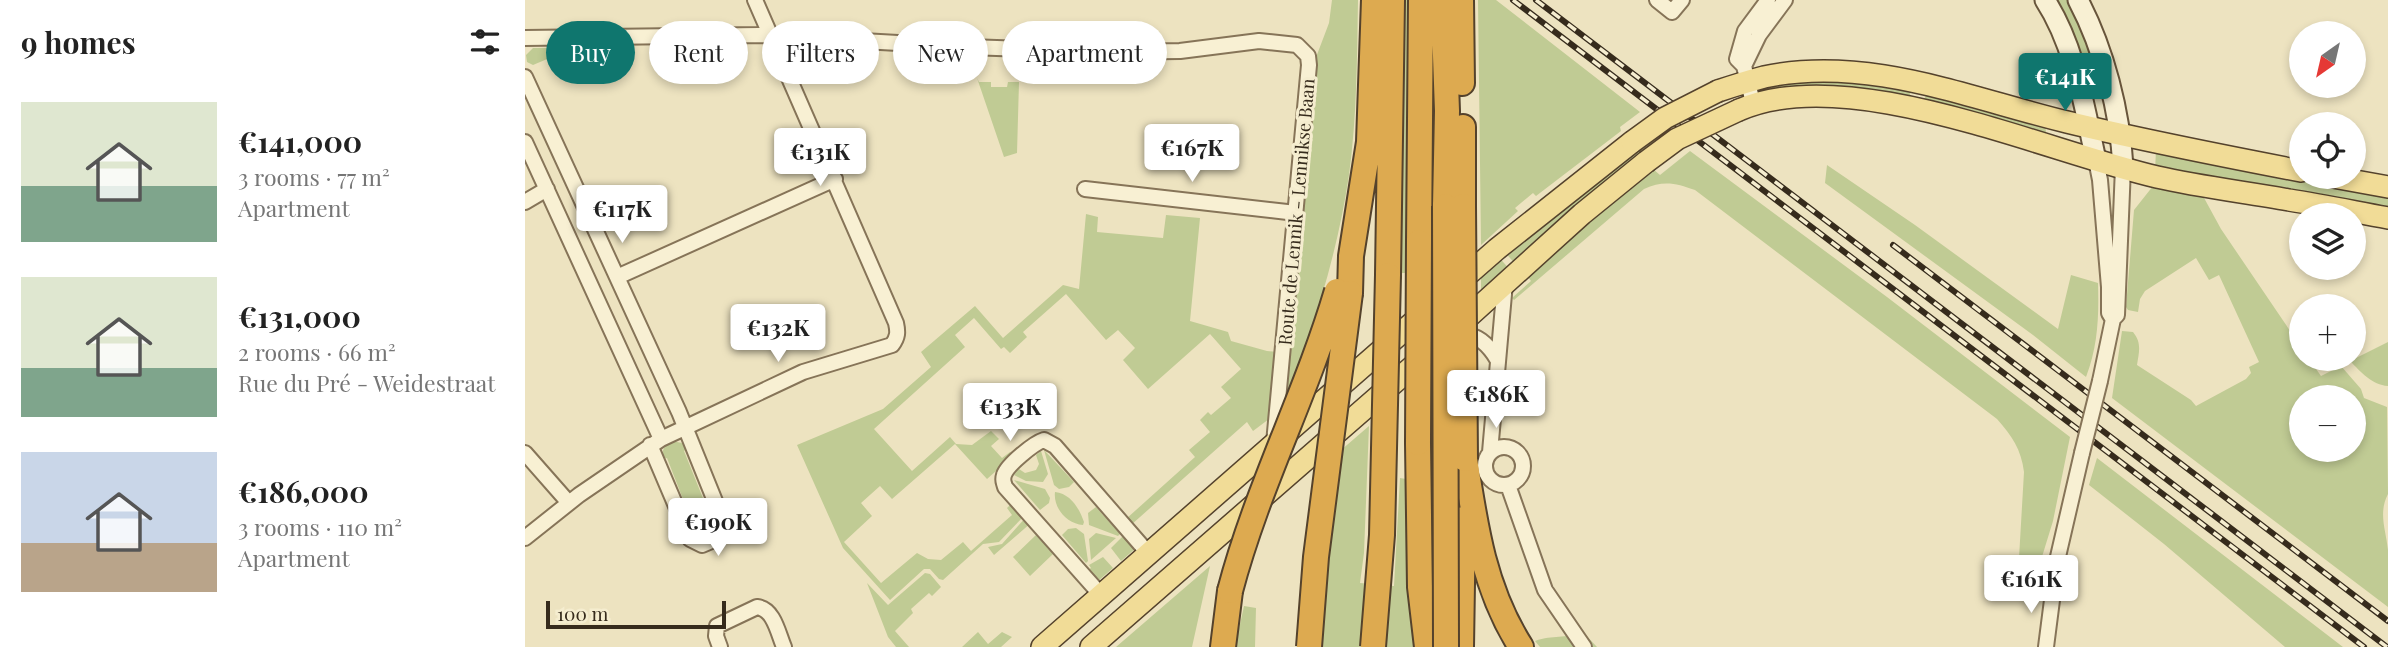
<!DOCTYPE html>
<html lang="en">
<head>
<meta charset="utf-8">
<style>
	body { margin:0; font-family:"Playfair Display",serif; background:#f2f2f2; color:#222; height:100vh; display:flex; flex-direction:column; font-size:26px; white-space:nowrap }
	* { box-sizing:border-box; margin:0 }
	p { font-size:23px; color:#767676 }
	.icon { flex:none; width:38px; height:38px; fill:none; stroke:currentColor; stroke-width:2; stroke-linecap:round; stroke-linejoin:round }
	.map { position:relative; flex:1; overflow:hidden }
	.sheet { display:flex; flex-direction:column; background:#fff; width:525px }
	.sheet>* { flex:none }
	.banner { position:absolute; left:21px; top:21px; width:665px; height:63px; display:flex; gap:14px }
	.needle { width:46px; rotate:214deg }
	.controls { position:absolute; left:1764px; top:21px; display:grid; gap:14px }
	.controls a { display:grid; place-items:center; width:77px; height:77px; border-radius:50%; background:#fff; box-shadow:0 4px 10px #0003; font-size:35px }
	.scale { position:absolute; left:21px; bottom:18px; width:180px; box-sizing:border-box; padding-left:7px; border:4px solid #362b1c; border-top:0; font-size:19px; line-height:24px; white-space:nowrap; color:#362b1c; -webkit-text-stroke:5px #f5edcf; paint-order:stroke }
	.price { position:absolute; translate:-50% -60px; padding:0 16px; border-radius:7px; background:#fff; color:#222; font-size:23px; line-height:46px; filter:drop-shadow(0 2px 4px #0008) }
	.price::after { content:''; position:absolute; left:50%; top:42px; width:21px; height:16px; margin-left:-10px; background:inherit; clip-path:polygon(0 0,100% 0,50% 100%) }
	.price.current { background:#0f766e; color:#fff }
	ul { padding:0; list-style:none }
	li { display:flex; align-items:center; gap:21px; height:175px; padding:0 21px }
	li span { display:grid; place-items:center; flex:none; width:196px; height:140px; border-radius:0px; color:#555 }
	li>.icon { margin-inline-start:auto }
	span .icon { width:84px; height:84px; fill:#fffc; stroke-width:1 }
	li b { font-size:30px }
	h2 { display:flex; justify-content:space-between; align-items:center; height:84px; padding:0 21px; font-size:30px }
	.chip { padding:0 24px; border-radius:32px; background:#fff; box-shadow:0 4px 10px #0003; font-size:24px; line-height:63px }
	.chip.current { background:#0f766e; color:#fff }
	main { display:flex; flex:1; min-height:0 }
	.map>svg:first-child { display:block }
	.green { fill:#c0cb94; fill-rule:evenodd }
	.lines { fill:none; stroke-linecap:round; stroke-linejoin:round }
	.street-casing { stroke:#867458; stroke-width:18 }
	.secondary-casing { stroke:#68553b; stroke-width:23 }
	.primary-casing { stroke:#54422c; stroke-width:24 }
	.highway-casing { stroke:#54422c; stroke-width:28 }
	.street { stroke:#f8f0d3; stroke-width:14 }
	.secondary { stroke:#f8f0d3; stroke-width:19 }
	.primary { stroke:#f1dc97; stroke-width:21 }
	.highway { stroke:#ddaa50; stroke-width:24 }
	.rail-casing { stroke:#362b1c; stroke-width:6 }
	.rail { stroke:#f5edcf; stroke-width:3.5; stroke-dasharray:10; stroke-linecap:butt }
	.street-bridge-casing { stroke:#867458; stroke-width:18; stroke-linecap:butt }
	.primary-bridge-casing { stroke:#54422c; stroke-width:24; stroke-linecap:butt }
	.highway-bridge-casing { stroke:#54422c; stroke-width:28; stroke-linecap:butt }
	.street-bridge { stroke:#f8f0d3; stroke-width:14 }
	.primary-bridge { stroke:#f1dc97; stroke-width:21 }
	.highway-bridge { stroke:#ddaa50; stroke-width:24 }
	.labels { text-anchor:middle; dominant-baseline:central; stroke-width:6; stroke-linejoin:round; paint-order:stroke }
	.street-label { font-size:18px; fill:#362b1c; stroke:#f5edcf }
</style>
</head>
<body>
<main>
<section class="sheet">
<h2>9 homes<svg class="icon" aria-label="filters" viewBox="0 0 24 24"><path d="M4 7h16M4 17h16"/><circle cx="9" cy="7" r="2"/><circle cx="15" cy="17" r="2"/></svg></h2>
<ul>
<li><span style="background:linear-gradient(#dfe7d0 60%,#7fa58c 0)"><svg class="icon" aria-label="home" viewBox="0 0 24 24"><path d="M3 11l9-7 9 7M6 9v11h12V9"/></svg></span><div><b>€141,000</b><p>3 rooms · 77 m²</p><p>Apartment</p></div></li>
<li><span style="background:linear-gradient(#dfe7d0 65%,#7fa58c 0)"><svg class="icon" aria-label="home" viewBox="0 0 24 24"><path d="M3 11l9-7 9 7M6 9v11h12V9"/></svg></span><div><b>€131,000</b><p>2 rooms · 66 m²</p><p>Rue du Pré - Weidestraat</p></div></li>
<li><span style="background:linear-gradient(#c9d6e8 65%,#b9a48a 0)"><svg class="icon" aria-label="home" viewBox="0 0 24 24"><path d="M3 11l9-7 9 7M6 9v11h12V9"/></svg></span><div><b>€186,000</b><p>3 rooms · 110 m²</p><p>Apartment</p></div></li>
</ul>
</section>
<div class="map">
<svg width="1863" height="647" viewBox="0 0 1863 647">
	<rect width="100%" height="100%" fill="#ede3c0"/>
	<path class="green" d="M 807,0 L 833,0 C 832,58 832,117 824,175 C 811,262 784,345 749,424 L 744,419 L 728,431 L 722,422 L 606,525 L 601,519 L 670,457 L 664,450 L 685,432 L 675,420 L 683,412 L 686,415 L 706,398 L 696,387 L 716,369 L 685,334 L 623,389 L 598,360 L 610,348 L 593,330 L 581,340 L 541,294 L 498,332 L 502,337 L 485,353 L 479,347 L 476,349 L 449,318 L 430,335 L 440,347 L 349,429 L 387,471 L 425,437 L 431,444 L 447,445 L 466,431 L 474,439 L 466,446 L 477,458 L 485,452 L 488,456 L 462,479 L 430,444 L 367,499 L 355,486 L 336,503 L 347,516 L 319,542 L 356,583 L 392,553 L 403,559 L 416,560 L 438,542 L 446,551 L 487,515 L 482,508 L 488,502 L 500,515 L 474,542 L 458,544 L 418,580 L 414,579 L 405,569 L 399,569 L 365,600 L 318,548 L 272,445 L 358,409 L 406,367 L 396,352 L 450,306 L 478,338 L 538,285 L 554,289 L 561,214 L 573,217 L 572,232 L 638,238 L 641,215 L 675,218 L 665,321 L 703,332 L 706,341 L 742,351 L 764,353 L 770,308 L 790,60 L 804,23 Z
		M 874,0 L 886,0 L 884,241 L 881,242 L 881,273 L 871,273 Z
		M 953,0 L 971,0 L 1115,112 L 1095,127 L 1096,131 L 1011,196 L 1008,193 L 990,208 L 993,211 L 956,245 Z
		M 1525,0 L 1547,0 L 1583,94 L 1561,88 Z
		M 8,48 L 31,48 L 34,54 L 8,65 L 2,62 L 1,55 Z
		M 1283,77 L 1386,89 L 1385,95 L 1382,98 L 1233,95 L 1233,85 Z
		M 452,78 L 454,82 L 466,82 L 466,87 L 482,87 L 483,82 L 494,82 L 492,153 L 479,157 Z
		M 1404,92 L 1520,124 L 1522,139 L 1399,101 L 1400,97 Z
		M 1132,128 L 1144,139 L 992,266 L 978,250 Z
		M 1631,150 L 1863,193 L 1863,214 L 1630,171 Z
		M 1165,151 L 1362,297 L 1545,437 L 1528,521 L 1512,573 L 1509,573 L 1499,566 L 1494,558 L 1499,472 C 1496,449 1487,436 1472,419 L 1170,190 C 1151,183 1138,180 1119,189 L 989,300 L 987,298 L 1006,281 L 1003,277 L 1100,191 L 1128,169 L 1135,175 Z
		M 1302,165 L 1390,225 L 1533,329 L 1546,275 L 1573,283 C 1574,316 1573,346 1561,377 L 1508,335 L 1300,183 Z
		M 1628,186 L 1678,196 L 1696,229 L 1776,347 L 1776,359 L 1784,359 L 1796,376 L 1816,366 L 1836,389 L 1839,398 L 1862,407 L 1863,494 C 1853,513 1861,530 1863,550 C 1863,568 1863,589 1863,607 L 1587,398 L 1597,331 L 1608,332 C 1617,343 1614,352 1612,365 L 1666,400 L 1671,406 L 1721,379 L 1726,373 L 1724,367 L 1734,362 L 1694,275 L 1684,280 L 1671,258 L 1620,291 L 1615,299 L 1613,312 L 1603,310 L 1601,307 L 1609,210 ZM 1776,397 L 1829,397 L 1829,450 L 1776,450 Z
		M 972,255 L 986,271 L 956,298 L 956,271 Z
		M 1863,342 L 1863,386 C 1847,385 1836,372 1825,361 Z
		M 844,426 L 839,553 L 835,583 L 869,586 L 875,478 L 881,479 L 882,558 L 889,647 L 795,647 L 799,589 L 815,451 Z
		M 147,441 L 157,443 L 162,449 L 159,451 L 188,523 L 191,522 L 192,530 L 182,540 L 166,532 L 170,530 L 142,458 L 138,459 C 136,450 140,445 147,441 Z
		M 519,450 L 549,482 L 544,487 L 534,489 L 529,485 Z
		M 516,451 L 523,474 L 518,482 L 501,481 L 489,475 L 494,469 L 500,473 L 511,470 L 514,464 L 511,455 Z
		M 1572,458 L 1818,647 L 1760,647 L 1639,544 L 1564,485 Z
		M 489,480 L 520,489 L 525,498 L 524,503 L 515,510 Z
		M 530,492 C 546,494 554,508 559,522 L 558,525 C 542,524 528,508 530,492 Z
		M 571,507 L 595,534 L 593,536 L 564,525 L 563,513 Z
		M 502,516 L 507,522 L 469,555 L 463,547 L 477,544 Z
		M 551,528 L 559,534 L 563,561 L 561,563 L 537,535 L 543,529 Z
		M 571,533 L 591,538 L 566,560 L 564,539 Z
		M 511,535 L 528,554 L 505,576 L 488,557 Z
		M 599,535 L 611,548 L 596,561 L 586,548 Z
		M 578,557 L 588,568 L 573,581 L 563,570 L 566,568 L 564,565 Z
		M 685,566 L 667,647 L 591,647 Z
		M 400,573 L 405,574 L 416,587 L 407,596 L 404,593 L 386,609 L 388,613 L 370,631 L 384,647 L 371,647 L 363,637 L 342,583 L 363,605 Z
		M 719,606 L 731,608 L 730,647 L 710,647 Z
		M 1057,631 L 1072,647 L 1015,647 L 1010,641 C 1029,634 1039,640 1057,631 Z
		M 453,632 L 463,644 L 477,632 L 487,637 L 476,647 L 437,647 Z"/>
	<g class="lines">
		<defs>
			<path id="street" d="M 1132,0 L 1147,12 L 1157,0
				M 0,38 L 234,35 L 443,47 L 581,52 L 655,51 L 734,41 L 772,45 L 783,56 L 784,65 L 749,443
				M 1219,66 L 1234,35 L 1260,0
				M 0,77 L 154,412 L 196,516 L 197,532 L 191,539 L 177,545 L 165,539 L 125,445
				M 1228,103 L 1219,66 L 1212,59 L 1220,31 L 1243,0
				M 0,142 L 136,439
				M 1571,160 L 1575,180 L 1584,287 L 1584,313 L 1587,318
				M 560,189 L 771,213
				M 0,202 L 22,189
				M 92,277 L 310,179
				M 935,336 C 952,332 964,346 972,359
				M 1575,381 L 1588,319 L 1592,315 L 1598,167
				M960 466a19 19 0 1 1 38 0a19 19 0 1 1-38 0Z
				M 965,452 L 980,283
				M 0,453 L 44,503
				M 983,485 L 1020,590 L 1059,647
				M 0,538 L 54,495 L 136,439 L 278,372 L 367,345 C 373,337 373,332 371,323 L 230,0
				M 576,595 L 480,487 C 479,482 477,481 479,475 C 482,465 509,443 519,440 L 530,446 L 623,553
				M 195,647 L 191,636 L 192,626 L 232,607 C 249,609 253,633 259,647
				M 1521,647 L 1532,561 L 1557,453"/>
			<path id="secondary" d="M 1520,0 C 1550,46 1559,106 1571,160
				M 1553,0 C 1579,49 1595,112 1598,167"/>
			<path id="primary" d="M 1193,91 C 1208,86 1224,81 1239,77 C 1342,55 1443,98 1542,122 C 1620,141 1698,156 1776,171
				M 1214,110 C 1323,62 1519,151 1632,177 C 1676,187 1720,192 1764,200 C 1797,205 1830,212 1863,218
				M 1808,177 L 1863,187
				M 517,647 L 972,249 L 1107,142
				M 566,647 L 910,347 L 1057,214 L 1121,162"/>
			<path id="highway" d="M 918,0 L 922,111 L 920,206
				M 936,0 L 937,83
				M 938,127 L 938,206
				M 894,242 L 896,0
				M 863,275 L 867,0
				M 825,293 L 826,256 L 844,142 L 849,0
				M 893,443 L 895,587 L 902,647
				M 940,459 C 950,526 959,589 996,647
				M 698,647 L 705,591
				M 936,647 L 938,519"/>
		</defs>
		<use href="#street" class="street-casing"/>
		<use href="#secondary" class="secondary-casing"/>
		<use href="#primary" class="primary-casing"/>
		<use href="#highway" class="highway-casing"/>
		<use href="#street" class="street"/>
		<use href="#secondary" class="secondary"/>
		<use href="#primary" class="primary"/>
		<use href="#highway" class="highway"/>
		<defs>
			<path id="rail" d="M 988,0 L 1839,647
				M 1011,0 L 1862,647
				M 1368,245 L 1863,621"/>
		</defs>
		<use href="#rail" class="rail-casing"/>
		<use href="#rail" class="rail"/>
		<defs>
			<path id="street-bridge" d="M 1557,453 L 1575,381"/>
			<path id="primary-bridge" d="M 1107,142 L 1140,118 L 1193,91
				M 1121,162 L 1152,139 L 1214,110"/>
			<path id="highway-bridge" d="M 920,206 L 921,647
				M 938,206 L 940,459
				M 893,443 L 894,242
				M 705,591 C 732,488 782,393 812,291
				M 784,647 L 791,557 L 825,293
				M 848,647 L 857,535 L 863,275"/>
		</defs>
		<use href="#street-bridge" class="street-bridge-casing"/>
		<use href="#primary-bridge" class="primary-bridge-casing"/>
		<use href="#highway-bridge" class="highway-bridge-casing"/>
		<use href="#street-bridge" class="street-bridge"/>
		<use href="#primary-bridge" class="primary-bridge"/>
		<use href="#highway-bridge" class="highway-bridge"/>
	</g>
	<g class="labels">
		<g class="street-label">
			<text transform="translate(771 212) rotate(-85)">Route de Lennik - Lennikse Baan</text>
		</g>
	</g>
</svg>
<div class="controls">
<a><svg class="needle" viewBox="-14 -14 28 28"><path d="M0-13l5 13h-10z" fill="#e53935"/><path d="M0 13l5-13h-10z" fill="#767676"/></svg></a>
<a><svg class="icon" aria-label="locate" viewBox="0 0 24 24"><circle cx="12" cy="12" r="6"/><path d="M12 2v4M12 18v4M2 12h4M18 12h4"/></svg></a>
<a><svg class="icon" aria-label="layers" viewBox="0 0 24 24"><path d="M12 4l9 5-9 5-9-5zM3 14l9 5 9-5"/></svg></a>
<a>+</a>
<a>−</a>
</div>
<div class="scale">100 m</div>
<b class="price current" style="left:1540px;top:113px">€141K</b>
<b class="price" style="left:667px;top:184px">€167K</b>
<b class="price" style="left:295px;top:188px">€131K</b>
<b class="price" style="left:97px;top:245px">€117K</b>
<b class="price" style="left:253px;top:364px">€132K</b>
<b class="price" style="left:971px;top:430px">€186K</b>
<b class="price" style="left:485px;top:443px">€133K</b>
<b class="price" style="left:193px;top:558px">€190K</b>
<b class="price" style="left:1506px;top:615px">€161K</b>
<div class="banner">
<a class="chip current">Buy</a>
<a class="chip">Rent</a>
<a class="chip">Filters</a>
<a class="chip">New</a>
<a class="chip">Apartment</a>
</div>
</div>
</main>
</body>
</html>
